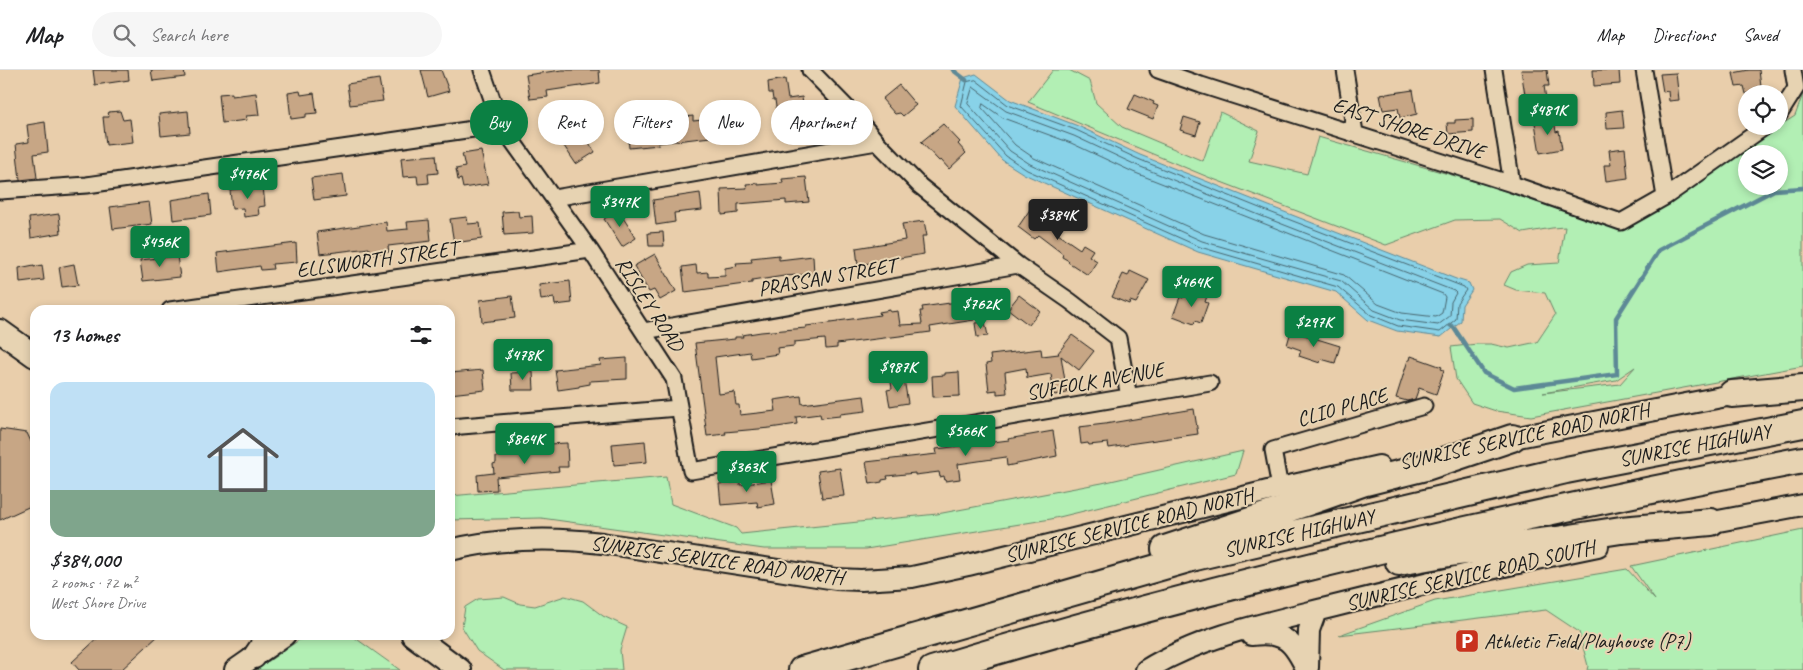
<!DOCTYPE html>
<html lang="en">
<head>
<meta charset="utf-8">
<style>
	body { margin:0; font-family:Caveat,sans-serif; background:#f6f6f6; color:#202124; height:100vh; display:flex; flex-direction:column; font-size:19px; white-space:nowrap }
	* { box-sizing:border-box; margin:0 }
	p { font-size:16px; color:#757577 }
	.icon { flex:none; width:28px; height:28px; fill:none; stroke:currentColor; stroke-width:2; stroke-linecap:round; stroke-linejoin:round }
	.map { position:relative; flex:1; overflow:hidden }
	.side { position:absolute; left:30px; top:235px; width:425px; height:335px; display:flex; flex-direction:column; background:#fff; border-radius:15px; box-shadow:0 2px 8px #0003 }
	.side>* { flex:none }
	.top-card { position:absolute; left:470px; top:30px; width:475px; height:45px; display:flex; gap:10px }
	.buttons { position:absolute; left:1738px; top:15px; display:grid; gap:10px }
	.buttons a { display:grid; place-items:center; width:50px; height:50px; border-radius:50%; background:#fff; box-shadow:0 2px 8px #0003; font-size:25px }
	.price { position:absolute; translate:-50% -42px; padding:0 11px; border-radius:5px; background:#0b8043; color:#fff; font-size:16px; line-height:32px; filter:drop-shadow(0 1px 2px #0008) }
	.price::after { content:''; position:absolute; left:50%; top:30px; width:15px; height:11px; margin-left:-8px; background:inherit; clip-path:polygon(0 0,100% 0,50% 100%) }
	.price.on { background:#222; color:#fff }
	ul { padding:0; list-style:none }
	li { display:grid; align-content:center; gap:10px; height:265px; padding:0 20px }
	li span { display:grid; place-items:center; height:155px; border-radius:15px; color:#555 }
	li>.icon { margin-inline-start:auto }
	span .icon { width:90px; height:90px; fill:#fffc; stroke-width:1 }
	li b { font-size:21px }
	h2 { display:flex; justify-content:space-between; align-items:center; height:60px; padding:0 20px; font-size:21px }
	.pill { padding:0 18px; border-radius:22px; background:#fff; box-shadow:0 2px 8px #0003; font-size:18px; line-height:45px }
	.pill.on { background:#0b8043; color:#fff }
	header { display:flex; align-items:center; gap:30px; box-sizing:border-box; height:70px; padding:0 25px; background:#fff; border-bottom:1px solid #e0e0e0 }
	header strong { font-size:24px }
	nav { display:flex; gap:28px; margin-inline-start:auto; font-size:18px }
	.search { width:350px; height:45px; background:#f6f6f6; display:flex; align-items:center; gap:12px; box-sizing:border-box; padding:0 18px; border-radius:28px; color:#757577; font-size:19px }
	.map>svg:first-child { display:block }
	.green { fill:#b2efb4; stroke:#678668; fill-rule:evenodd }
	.water { fill:#88d2e8; stroke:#5d8996 }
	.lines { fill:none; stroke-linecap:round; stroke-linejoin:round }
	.shore { stroke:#47656e; stroke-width:1 }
	.stream { stroke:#5d8996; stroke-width:4.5 }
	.building { fill:#c7a685; stroke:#1c1c1c }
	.street-casing { stroke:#1c1c1c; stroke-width:19 }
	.secondary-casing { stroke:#1c1c1c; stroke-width:24 }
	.primary-casing { stroke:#1c1c1c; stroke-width:26 }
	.highway-casing { stroke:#1c1c1c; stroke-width:30 }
	.street { stroke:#e7d3b2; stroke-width:15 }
	.secondary { stroke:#e7d3b2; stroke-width:20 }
	.primary { stroke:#e7d3b2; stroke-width:22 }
	.highway { stroke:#e7d3b2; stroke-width:26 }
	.labels { text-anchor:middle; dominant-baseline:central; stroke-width:4; stroke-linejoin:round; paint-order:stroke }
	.street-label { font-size:21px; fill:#1c1c1c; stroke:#e7d3b2 }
	.poi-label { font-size:21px; fill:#1c1c1c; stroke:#e7d3b2; text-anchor:start }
</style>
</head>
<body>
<header>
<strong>Map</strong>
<div class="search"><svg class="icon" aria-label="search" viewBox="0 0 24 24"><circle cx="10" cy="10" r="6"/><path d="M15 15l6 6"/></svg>Search here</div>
<nav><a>Map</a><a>Directions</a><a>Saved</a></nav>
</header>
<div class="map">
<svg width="1803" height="600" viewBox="0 0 1803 600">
	<rect width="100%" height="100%" fill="#e9ceab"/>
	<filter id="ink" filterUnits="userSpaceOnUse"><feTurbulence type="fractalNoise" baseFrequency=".02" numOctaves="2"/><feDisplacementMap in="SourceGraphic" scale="10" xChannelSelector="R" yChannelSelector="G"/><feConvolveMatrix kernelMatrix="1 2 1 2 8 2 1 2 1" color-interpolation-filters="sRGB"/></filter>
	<g filter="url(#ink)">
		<path class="green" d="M 1053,0 L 1069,0 L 1090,11 L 1096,33 L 1122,57 L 1203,91 L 1220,42 L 1259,61 L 1249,91 L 1307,104 L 1318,67 L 1487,115 L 1616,159 L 1795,46 L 1803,24 L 1803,296 L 1531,346 L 1496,341 L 1472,333 L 1456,309 L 1451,277 L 1477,274 L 1491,274 L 1509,278 L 1537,272 L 1555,245 L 1545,223 L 1516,220 L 1504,215 L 1511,202 L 1527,195 L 1559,193 L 1565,157 L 1552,158 L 1523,163 L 1500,149 L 1455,150 L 1386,175 L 1208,107 L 1028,32 ZM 1746,84 L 1779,84 L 1779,116 L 1746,116 ZM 1635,297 L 1620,314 L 1543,323 L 1616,310 Z
			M 1243,381 L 1236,404 L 1051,449 L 866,479 L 764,479 L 541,448 L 450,450 L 450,426 L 666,407 L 671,434 L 736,458 L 741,464 L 937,444 L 1102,413 Z
			M 1803,460 L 1803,600 L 1587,600 L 1588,596 L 1579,562 L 1546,540 L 1339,565 L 1435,531 L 1627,499 L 1655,530 L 1631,496 Z
			M 565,526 L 583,531 L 603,546 L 627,557 L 620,580 L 622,600 L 504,600 L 477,581 L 462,557 L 465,537 L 478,529 L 504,527 L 520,534 L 535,536 Z
			M 321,565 L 351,565 L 400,600 L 256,600 L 299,570 Z"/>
		<path class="water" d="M 976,4 L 1010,30 L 1078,56 L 1140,85 L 1269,136 L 1456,209 L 1469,213 L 1472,220 L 1462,235 L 1461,251 L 1441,267 L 1397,261 L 1368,250 L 1336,222 L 1198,182 L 1024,104 L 1002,90 L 955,36 L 963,8 Z"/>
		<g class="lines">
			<path class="shore" d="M 976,10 L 1008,35 L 1076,60 L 1138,89 L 1267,141 L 1464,217 L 1466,220 L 1457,233 L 1456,249 L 1440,262 L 1398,256 L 1371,245 L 1338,217 L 1200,177 L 1027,100 L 1006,86 L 961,36 L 967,12 Z
				M 973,17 L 1006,41 L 1074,66 L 1136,95 L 1264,147 L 1454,221 L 1456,223 L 1451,232 L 1450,246 L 1438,255 L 1400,250 L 1374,240 L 1341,211 L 1202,171 L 1030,94 L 1010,81 L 968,34 Z
				M 983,34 L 1003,48 L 1071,73 L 1133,102 L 1443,224 L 1445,227 L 1442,243 L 1436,247 L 1402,243 L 1378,234 L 1344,205 L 1204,164 L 1034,88 L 1015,75 L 982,38 Z"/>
			<path class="stream" d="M 953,0 L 966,10
				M 1450,255 L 1454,258 L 1484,303 L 1514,318 L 1617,304 L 1616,248 L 1659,180 L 1774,120 L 1803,118"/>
		</g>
		<path class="building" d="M 93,0 L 128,0 L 129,10 L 95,15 Z
			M 151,0 L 184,0 L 185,7 L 153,11 Z
			M 421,0 L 441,0 L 449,21 L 428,27 Z
			M 562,0 L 599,0 L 600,13 L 547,21 L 548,27 L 530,29 L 526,5 Z
			M 1521,0 L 1547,0 L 1549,16 L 1544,16 L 1546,29 L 1526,31 Z
			M 1593,0 L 1619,0 L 1620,14 L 1594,16 Z
			M 1749,0 L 1759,0 L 1761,17 L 1755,18 L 1756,22 L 1746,24 L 1744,16 L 1736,17 L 1733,3 Z
			M 1676,3 L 1679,30 L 1669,31 L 1668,21 L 1663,22 L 1660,4 Z
			M 379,9 L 383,31 L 350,35 L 347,14 Z
			M 785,9 L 788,29 L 802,27 L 806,59 L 780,63 L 775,30 L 773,30 L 772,23 L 769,23 L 768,12 Z
			M 899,15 L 916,35 L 903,46 L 900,43 L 895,44 L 882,29 Z
			M 1413,20 L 1417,44 L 1400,48 L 1398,38 L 1383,40 L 1380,25 Z
			M 300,21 L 301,25 L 314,23 L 317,43 L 306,44 L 306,47 L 291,49 L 288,23 Z
			M 232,23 L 232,26 L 256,23 L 259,45 L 246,46 L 247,50 L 222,53 L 219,24 Z
			M 1135,24 L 1154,32 L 1153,34 L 1158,36 L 1153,49 L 1128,39 Z
			M 1622,40 L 1624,58 L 1607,59 L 1606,42 Z
			M 120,41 L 123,50 L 130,49 L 133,72 L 106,75 L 103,47 L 109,47 L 108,42 Z
			M 188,41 L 190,63 L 161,66 L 159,44 Z
			M 737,42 L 738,47 L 754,46 L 755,62 L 658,73 L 659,75 L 629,78 L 627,56 L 643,54 L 644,61 L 677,57 L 676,48 L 693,46 L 693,51 L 722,48 L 721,43 Z
			M 1184,47 L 1200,52 L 1196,65 L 1180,60 Z
			M 587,48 L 594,59 L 584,65 L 595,82 L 576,94 L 558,67 Z
			M 1473,49 L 1473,62 L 1448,64 L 1447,53 L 1455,53 L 1455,50 Z
			M 1554,49 L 1556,62 L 1559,61 L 1562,79 L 1540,83 L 1535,53 Z
			M 45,52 L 48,82 L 34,84 L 37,108 L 20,110 L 16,74 L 29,72 L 27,55 Z
			M 943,54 L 960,72 L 958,74 L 966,83 L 949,99 L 941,90 L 939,91 L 921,72 Z
			M 1625,78 L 1628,108 L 1606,111 L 1604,95 L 1611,95 L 1609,80 Z
			M 481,81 L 488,114 L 463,118 L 461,109 L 458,110 L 456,99 L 465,97 L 462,84 Z
			M 436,85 L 438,103 L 428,104 L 429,113 L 418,114 L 417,106 L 403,107 L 401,88 Z
			M 343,104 L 346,126 L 314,130 L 311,108 Z
			M 806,107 L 809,132 L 786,134 L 786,130 L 738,134 L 738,143 L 722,145 L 721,119 L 747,118 L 746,114 L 758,113 L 758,115 L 783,113 L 782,109 Z
			M 263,116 L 265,136 L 258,137 L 259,145 L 244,147 L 243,138 L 232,139 L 230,120 Z
			M 700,123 L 702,140 L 674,143 L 675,152 L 656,155 L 653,130 Z
			M 209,124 L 211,145 L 173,150 L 171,130 Z
			M 149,132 L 152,154 L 113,159 L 110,137 Z
			M 1031,138 L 1050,152 L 1048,154 L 1059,163 L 1058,164 L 1080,179 L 1083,174 L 1093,180 L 1089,186 L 1097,191 L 1088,205 L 1068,192 L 1069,191 L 1062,187 L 1063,184 L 1038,165 L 1034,169 L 1018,157 Z
			M 618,140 L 636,168 L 622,177 L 604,149 Z
			M 518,141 L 519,147 L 532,146 L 533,163 L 504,165 L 502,142 Z
			M 59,144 L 61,163 L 31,168 L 29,148 Z
			M 467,147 L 468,154 L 480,153 L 482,169 L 454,173 L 450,149 Z
			M 429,150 L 431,171 L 388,176 L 389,182 L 370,184 L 369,178 L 320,184 L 317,162 L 386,152 L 387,161 L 408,159 L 407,152 Z
			M 924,151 L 927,166 L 922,166 L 924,184 L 858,195 L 856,178 L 905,170 L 902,154 Z
			M 663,162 L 664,176 L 649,176 L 648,163 Z
			M 296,173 L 297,192 L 272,194 L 273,199 L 261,200 L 260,196 L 219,202 L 217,183 Z
			M 655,184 L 676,221 L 660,230 L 654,220 L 649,222 L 634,196 Z
			M 779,185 L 779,190 L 813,186 L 814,204 L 784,206 L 752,211 L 752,213 L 685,222 L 682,197 L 696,195 L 697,203 L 708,202 L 708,207 L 725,206 L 725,198 L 737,196 L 736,193 L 752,192 L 751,188 Z
			M 177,186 L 180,207 L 143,211 L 140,190 Z
			M 74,194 L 78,215 L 62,217 L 59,197 Z
			M 34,195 L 34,197 L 42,195 L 44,210 L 20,213 L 19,198 Z
			M 1130,201 L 1149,210 L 1136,233 L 1130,231 L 1129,234 L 1112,227 L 1123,204 L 1128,206 Z
			M 570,211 L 572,233 L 555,235 L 554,228 L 541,230 L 539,215 Z
			M 1194,222 L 1207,226 L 1205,232 L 1208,233 L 1201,253 L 1195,251 L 1194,254 L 1173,246 L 1180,227 L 1183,228 L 1184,225 L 1192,228 Z
			M 1019,225 L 1040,241 L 1029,255 L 1008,239 Z
			M 512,226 L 515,248 L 482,252 L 480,230 Z
			M 971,230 L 974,250 L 930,257 L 931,262 L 837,274 L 837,278 L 826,279 L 825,269 L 794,272 L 794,276 L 777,278 L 778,284 L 751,288 L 750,282 L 715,287 L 719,324 L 734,322 L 736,335 L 739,335 L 740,345 L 776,341 L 774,330 L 801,326 L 802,334 L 864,326 L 866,341 L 840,344 L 840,346 L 821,348 L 820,344 L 796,347 L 797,354 L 770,358 L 725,362 L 726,364 L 707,366 L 695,273 L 735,269 L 735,267 L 743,267 L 742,265 L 761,262 L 806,258 L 806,256 L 838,252 L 838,251 L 880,245 L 879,242 L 890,240 L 890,242 L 898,241 L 900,255 L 922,254 L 920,241 L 923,241 L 922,237 Z
			M 985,252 L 988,266 L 977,267 L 975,253 Z
			M 1291,261 L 1340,276 L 1335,293 L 1321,289 L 1320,293 L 1299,286 L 1301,280 L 1287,275 Z
			M 1072,265 L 1094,281 L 1079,300 L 1061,286 L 1067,323 L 1054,325 L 1051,304 L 1027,308 L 1026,298 L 1005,302 L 1007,323 L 997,324 L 997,320 L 989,321 L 986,294 L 991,293 L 990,285 L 1041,279 L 1042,286 L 1059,284 L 1058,283 Z
			M 1411,286 L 1442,297 L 1441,299 L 1444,300 L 1436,324 L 1419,318 L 1415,329 L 1407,331 L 1396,328 L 1408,290 L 1410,290 Z
			M 627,288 L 627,309 L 590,311 L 590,314 L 579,316 L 579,317 L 558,320 L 555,300 L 601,295 L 600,290 Z
			M 483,300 L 485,320 L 450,324 L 450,303 Z
			M 533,302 L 534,320 L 512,320 L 511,303 Z
			M 959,302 L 960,326 L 933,327 L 932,306 L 945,305 L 945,303 Z
			M 904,309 L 908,333 L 890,336 L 887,320 L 892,319 L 891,312 Z
			M 1194,339 L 1198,364 L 1128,374 L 1128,375 L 1109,378 L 1108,373 L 1089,375 L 1088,373 L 1081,374 L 1079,357 L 1105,354 Z
			M 0,359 L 27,363 L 35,380 L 35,434 L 0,450 Z
			M 1053,361 L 1057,386 L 1007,396 L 1006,387 L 958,394 L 960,409 L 945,411 L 944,406 L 940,407 L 939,402 L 915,405 L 915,403 L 887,406 L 888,409 L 882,410 L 882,412 L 870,414 L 866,392 L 937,384 L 936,379 L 1009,370 L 1008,369 Z
			M 645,371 L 647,392 L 614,395 L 612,374 Z
			M 567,373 L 568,397 L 558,397 L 559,401 L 496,407 L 497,420 L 478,421 L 477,405 L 494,403 L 493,394 L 496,393 L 496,387 L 510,386 L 510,384 L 549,380 L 548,374 Z
			M 840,398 L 844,426 L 822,428 L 818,401 Z
			M 771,410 L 775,434 L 758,437 L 757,432 L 721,435 L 719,414 L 740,412 L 740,415 Z
			M 101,565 L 159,565 L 121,600 L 79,600 L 72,592 Z"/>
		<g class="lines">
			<defs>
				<path id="street" d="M 482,0 L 501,55 L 590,180 L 674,309 L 691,401 L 1210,313
					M 810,0 L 855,46 L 877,72 L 920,116 L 1018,195 L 1070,231 L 1118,268 L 1129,327
					M 1158,0 L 1201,15 L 1512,114 L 1621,152 L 1665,127 L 1766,56
					M 1345,0 L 1355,63
					M 1494,0 L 1512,114
					M 1644,0 L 1665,127
					M 1779,45 L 1796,18 L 1793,0
					M 0,121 L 87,115 L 501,55
					M 554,128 L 877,72
					M 170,240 L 590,180
					M 644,261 L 1018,195
					M 450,357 L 678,338
					M 1280,418 L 1273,380 L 1424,336"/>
				<path id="secondary" d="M 1498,371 L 1747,322
					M 1697,455 L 1803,435
					M 450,480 C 500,468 550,467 602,473 L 836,509 L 861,510 L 912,507 L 968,495 L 1280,418 L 1379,396
					M 1251,565 C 1285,561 1293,571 1307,600
					M 1308,598 L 1309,560 L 1316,541
					M 235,600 L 285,565
					M 1146,600 C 1203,565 1271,552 1335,536 C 1422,514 1510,494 1598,476"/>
				<path id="primary" d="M 0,261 L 35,286
					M 413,565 L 460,600
					M 254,587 L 269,565"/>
				<path id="highway" d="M 1732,324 L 1803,318
					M 1165,479 L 1308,432 L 1362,413 L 1426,397 L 1512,368
					M 1399,492 L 1449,483 L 1557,470 L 1621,460 L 1711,452
					M 802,600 L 1195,487 L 1566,400 L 1803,354
					M 932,600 C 1218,513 1510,446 1803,390"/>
			</defs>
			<use href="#street" class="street-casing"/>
			<use href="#secondary" class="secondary-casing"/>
			<use href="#primary" class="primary-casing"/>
			<use href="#highway" class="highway-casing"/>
			<use href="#street" class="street"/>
			<use href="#secondary" class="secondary"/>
			<use href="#primary" class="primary"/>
			<use href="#highway" class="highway"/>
		</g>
	</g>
	<defs>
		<symbol id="parking-square" viewBox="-11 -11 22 22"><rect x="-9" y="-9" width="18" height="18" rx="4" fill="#c8321e" stroke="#e7d3b2"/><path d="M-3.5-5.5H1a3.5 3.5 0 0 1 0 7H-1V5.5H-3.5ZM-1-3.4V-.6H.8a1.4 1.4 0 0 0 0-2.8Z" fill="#fff"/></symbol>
	</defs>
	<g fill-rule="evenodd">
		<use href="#parking-square" x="1453" y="557" width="28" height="28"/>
	</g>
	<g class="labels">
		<g class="street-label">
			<text transform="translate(1409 58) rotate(18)">EAST SHORE DRIVE</text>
			<text transform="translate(377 189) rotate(-8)">ELLSWORTH STREET</text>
			<text transform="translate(827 207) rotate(-10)">PRASSAN STREET</text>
			<text transform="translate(650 234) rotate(57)">RISLEY ROAD</text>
			<text transform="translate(1095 311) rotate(-10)">SUFFOLK AVENUE</text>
			<text transform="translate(1342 337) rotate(-16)">CLIO PLACE</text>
			<text transform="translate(1524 366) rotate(-12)">SUNRISE SERVICE ROAD NORTH</text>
			<text transform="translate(1695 375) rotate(-11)">SUNRISE HIGHWAY</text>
			<text transform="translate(1129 455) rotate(-14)">SUNRISE SERVICE ROAD NORTH</text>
			<text transform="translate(1299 463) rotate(-13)">SUNRISE HIGHWAY</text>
			<text transform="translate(717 490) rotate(8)">SUNRISE SERVICE ROAD NORTH</text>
			<text transform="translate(1470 505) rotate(-13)">SUNRISE SERVICE ROAD SOUTH</text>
		</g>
		<g class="poi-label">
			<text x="1484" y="571">Athletic Field/Playhouse (P7)</text>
		</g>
	</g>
</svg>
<div class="buttons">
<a><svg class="icon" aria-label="locate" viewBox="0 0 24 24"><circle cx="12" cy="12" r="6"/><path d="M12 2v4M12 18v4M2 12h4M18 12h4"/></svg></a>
<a><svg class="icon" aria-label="layers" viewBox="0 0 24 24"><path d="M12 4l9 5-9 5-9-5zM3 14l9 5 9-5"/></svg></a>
</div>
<b class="price" style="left:1548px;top:66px">$481K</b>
<b class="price" style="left:248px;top:130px">$476K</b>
<b class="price" style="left:620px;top:158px">$347K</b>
<b class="price on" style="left:1058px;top:171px">$384K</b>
<b class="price" style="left:160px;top:198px">$456K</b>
<b class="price" style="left:1192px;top:238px">$464K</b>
<b class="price" style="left:981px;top:260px">$762K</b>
<b class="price" style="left:1314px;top:278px">$297K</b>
<b class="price" style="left:523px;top:311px">$478K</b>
<b class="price" style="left:898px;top:323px">$987K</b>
<b class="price" style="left:966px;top:387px">$566K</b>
<b class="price" style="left:525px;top:395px">$864K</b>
<b class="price" style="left:747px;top:423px">$363K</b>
<div class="top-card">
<a class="pill on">Buy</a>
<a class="pill">Rent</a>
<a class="pill">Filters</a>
<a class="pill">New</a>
<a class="pill">Apartment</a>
</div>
<section class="side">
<h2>13 homes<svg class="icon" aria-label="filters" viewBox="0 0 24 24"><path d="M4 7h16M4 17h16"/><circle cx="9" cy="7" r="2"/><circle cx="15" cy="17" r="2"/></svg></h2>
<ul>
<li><span style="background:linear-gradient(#bfe0f5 70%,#7fa58c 0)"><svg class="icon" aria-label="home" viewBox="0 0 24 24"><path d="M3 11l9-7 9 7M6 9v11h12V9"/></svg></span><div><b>$384,000</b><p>2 rooms · 72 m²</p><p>West Shore Drive</p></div></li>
</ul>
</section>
</div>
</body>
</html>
